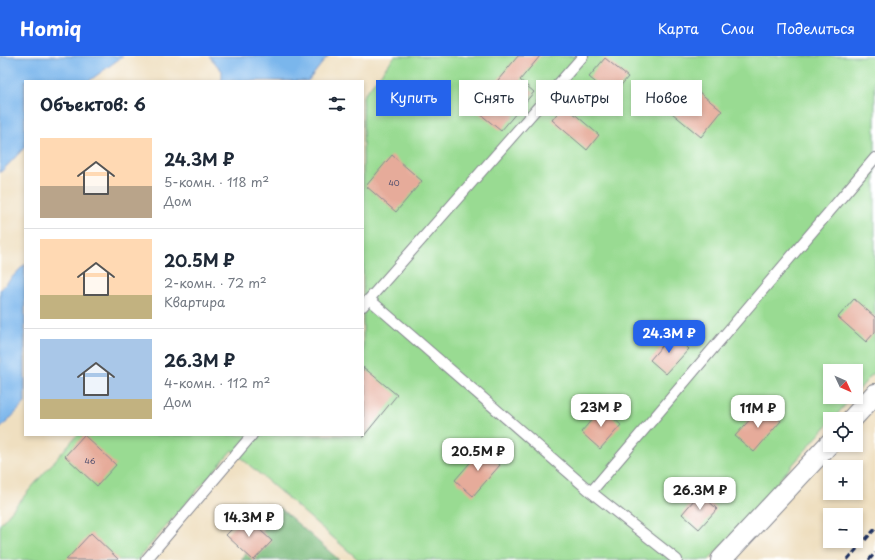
<!DOCTYPE html>
<html lang="ru">
<head>
<meta charset="utf-8">
<style>
	body { margin:0; font-family:"Playpen Sans",sans-serif; background:#f6f6f7; color:#1f2937; height:100vh; display:flex; flex-direction:column; font-size:15px; white-space:nowrap }
	* { box-sizing:border-box; margin:0 }
	p { font-size:13px; color:#747a83 }
	.icon { flex:none; width:22px; height:22px; fill:none; stroke:currentColor; stroke-width:2; stroke-linecap:round; stroke-linejoin:round }
	.map { position:relative; flex:1; overflow:hidden }
	.side { position:absolute; left:24px; top:24px; width:340px; height:356px; display:flex; flex-direction:column; background:#fff; border-radius:0px; box-shadow:0 2px 6px #0003 }
	.side>* { flex:none }
	.guide { position:absolute; left:376px; top:24px; width:380px; height:36px; display:flex; gap:8px }
	.needle { width:26px; rotate:134deg }
	.buttons { position:absolute; left:823px; top:308px; display:grid; gap:8px }
	.buttons a { display:grid; place-items:center; width:40px; height:40px; border-radius:0px; background:#fff; box-shadow:0 2px 6px #0003; font-size:20px }
	.price { position:absolute; translate:-50% -34px; padding:0 9px; border-radius:8px; background:#fff; color:#222; font-size:13px; line-height:26px; filter:drop-shadow(0 1px 2px #0008) }
	.price::after { content:''; position:absolute; left:50%; top:24px; width:12px; height:9px; margin-left:-6px; background:inherit; clip-path:polygon(0 0,100% 0,50% 100%) }
	.price.active { background:#2563eb; color:#fff }
	ul { padding:0; list-style:none }
	li { display:flex; align-items:center; gap:12px; height:100px; padding:0 16px }
	li+li { border-top:1px solid #e0e1e3 }
	li span { display:grid; place-items:center; flex:none; width:112px; height:80px; border-radius:0px; color:#555 }
	li>.icon { margin-inline-start:auto }
	span .icon { width:48px; height:48px; fill:#fffc; stroke-width:1 }
	li b { font-size:17px }
	h2 { display:flex; justify-content:space-between; align-items:center; height:48px; padding:0 16px; font-size:17px }
	.tag { padding:0 14px; border-radius:0px; background:#fff; box-shadow:0 2px 6px #0003; font-size:14px; line-height:36px }
	.tag.active { background:#2563eb; color:#fff }
	header { display:flex; align-items:center; gap:24px; box-sizing:border-box; height:56px; padding:0 20px; background:#2563eb; color:#fff }
	header strong { font-size:19px }
	nav { display:flex; gap:22px; margin-inline-start:auto; font-size:14px }
	.map>svg:first-child { display:block }
	.green { fill:#99db92; stroke:#5a8578 }
	.forest { fill:#7abb7c; stroke:#4a756d }
	.water { fill:#7ab6ec; stroke:#4a72a5 }
	.building { fill:#e6ab9a }
	.lines { fill:none; stroke-linecap:round; stroke-linejoin:round }
	.service-casing { stroke:#85878f; stroke-width:12 }
	.minor-casing { stroke:#85878f; stroke-width:22 }
	.service { stroke:#fff; stroke-width:10 }
	.minor { stroke:#fff; stroke-width:20 }
	.rail { stroke:#1b2f5e; stroke-width:3; stroke-dasharray:6 3; stroke-linecap:butt }
	.labels { text-anchor:middle; dominant-baseline:central; stroke-width:3; stroke-linejoin:round; paint-order:stroke }
	.number-label { font-size:8px; fill:#4e4e6d }
</style>
</head>
<body>
<header>
<strong>Homiq</strong>
<nav><a>Карта</a><a>Слои</a><a>Поделиться</a></nav>
</header>
<div class="map">
<svg width="875" height="504" viewBox="0 0 875 504">
	<rect width="100%" height="100%" fill="#fff"/>
	<filter id="ink" filterUnits="userSpaceOnUse"><feTurbulence type="fractalNoise" baseFrequency=".025" numOctaves="2"/><feDisplacementMap in="SourceGraphic" scale="8" xChannelSelector="R" yChannelSelector="G"/><feConvolveMatrix kernelMatrix="1 2 1 2 8 2 1 2 1" color-interpolation-filters="sRGB"/></filter>
	<filter id="wash" filterUnits="userSpaceOnUse"><feTurbulence type="fractalNoise" baseFrequency=".012" numOctaves="4" result="noise"/><feDisplacementMap in="SourceGraphic" scale="16" xChannelSelector="R" yChannelSelector="G"/><feGaussianBlur stdDeviation="0.9" result="paint"/><feColorMatrix in="noise" values="0 0 0 0 0 0 0 0 0 0 0 0 0 0 0 0 0 1.4 0 .05"/><feComposite in="paint" operator="in"/></filter>
	<g filter="url(#wash)">
		<rect width="100%" height="100%" fill="#efdfc0"/>
		<path class="green" d="M 395,0 L 875,0 L 875,315 L 856,337 L 856,315 L 830,315 L 830,341 L 852,341 L 833,363 L 830,363 L 830,366 L 709,504 L 359,504 L 232,394 L 137,504 L 0,504 L 0,468 L 77,379 L 363,379 L 363,40 Z"/>
		<path class="forest" d="M 280,452 L 339,504 L 241,504 Z"/>
		<path class="water" d="M 0,0 L 123,0 L 89,25 L 25,25 L 25,91 L 0,117 Z
			M 209,0 L 328,0 L 308,25 L 220,25 L 222,23 L 222,15 Z
			M 25,208 L 25,347 L 0,373 L 0,234 Z"/>
		<g id="blocks">
			<path class="building" d="M 518,0 L 540,0 L 520,24 L 534,36 L 501,75 L 474,53 Z
				M 605,2 L 628,21 L 612,40 L 589,21 Z
				M 693,31 L 722,55 L 701,81 L 672,57 Z
				M 564,49 L 599,79 L 587,94 L 552,64 Z
				M 392,99 L 422,125 L 396,156 L 366,130 Z
				M 854,243 L 875,261 L 875,276 L 866,286 L 838,261 Z
				M 672,278 L 689,293 L 666,318 L 650,304 Z
				M 363,311 L 397,339 L 363,381 Z
				M 763,349 L 781,365 L 754,396 L 735,380 Z
				M 602,352 L 621,369 L 600,393 L 581,376 Z
				M 84,379 L 116,409 L 97,430 L 65,400 Z
				M 482,393 L 500,409 L 473,440 L 455,424 Z
				M 700,437 L 717,453 L 699,473 L 682,458 Z
				M 245,460 L 272,485 L 254,504 L 253,504 L 226,479 Z
				M 91,477 L 119,504 L 66,504 Z"/>
		</g>
	</g>
	<g filter="url(#ink)">
		<use href="#blocks" fill-opacity="0" stroke="#85878f" stroke-width="1"/>
		<g class="lines">
			<defs>
				<path id="service" d="M 369,243 L 591,436 L 677,504
					M 363,250 L 583,0
					M 591,436 L 875,102
					M 146,504 L 252,379"/>
				<path id="minor" d="M 852,363 L 875,338
					M 721,504 L 830,387"/>
			</defs>
			<use href="#service" class="service-casing"/>
			<use href="#minor" class="minor-casing"/>
			<use href="#service" class="service"/>
			<use href="#minor" class="minor"/>
			<path class="rail" d="M 847,504 L 875,473
				M 869,504 L 875,497"/>
		</g>
	</g>
	<g class="labels">
		<g class="number-label">
			<text x="394" y="127">40</text>
			<text x="90" y="405">46</text>
		</g>
	</g>
</svg>
<div class="buttons">
<a><svg class="needle" viewBox="-14 -14 28 28"><path d="M0-13l5 13h-10z" fill="#e53935"/><path d="M0 13l5-13h-10z" fill="#747a83"/></svg></a>
<a><svg class="icon" aria-label="locate" viewBox="0 0 24 24"><circle cx="12" cy="12" r="6"/><path d="M12 2v4M12 18v4M2 12h4M18 12h4"/></svg></a>
<a>+</a>
<a>−</a>
</div>
<b class="price active" style="left:669px;top:298px">24.3M ₽</b>
<b class="price" style="left:601px;top:372px">23M ₽</b>
<b class="price" style="left:758px;top:373px">11M ₽</b>
<b class="price" style="left:478px;top:416px">20.5M ₽</b>
<b class="price" style="left:700px;top:455px">26.3M ₽</b>
<b class="price" style="left:249px;top:482px">14.3M ₽</b>
<div class="guide">
<a class="tag active">Купить</a>
<a class="tag">Снять</a>
<a class="tag">Фильтры</a>
<a class="tag">Новое</a>
</div>
<section class="side">
<h2>Объектов: 6<svg class="icon" aria-label="filters" viewBox="0 0 24 24"><path d="M4 7h16M4 17h16"/><circle cx="9" cy="7" r="2"/><circle cx="15" cy="17" r="2"/></svg></h2>
<ul>
<li><span style="background:linear-gradient(#ffd9b3 60%,#b9a48a 0)"><svg class="icon" aria-label="home" viewBox="0 0 24 24"><path d="M3 11l9-7 9 7M6 9v11h12V9"/></svg></span><div><b>24.3M ₽</b><p>5-комн. · 118 m²</p><p>Дом</p></div></li>
<li><span style="background:linear-gradient(#ffd9b3 70%,#c2b280 0)"><svg class="icon" aria-label="home" viewBox="0 0 24 24"><path d="M3 11l9-7 9 7M6 9v11h12V9"/></svg></span><div><b>20.5M ₽</b><p>2-комн. · 72 m²</p><p>Квартира</p></div></li>
<li><span style="background:linear-gradient(#a9c7e8 75%,#c2b280 0)"><svg class="icon" aria-label="home" viewBox="0 0 24 24"><path d="M3 11l9-7 9 7M6 9v11h12V9"/></svg></span><div><b>26.3M ₽</b><p>4-комн. · 112 m²</p><p>Дом</p></div></li>
</ul>
</section>
</div>
</body>
</html>
